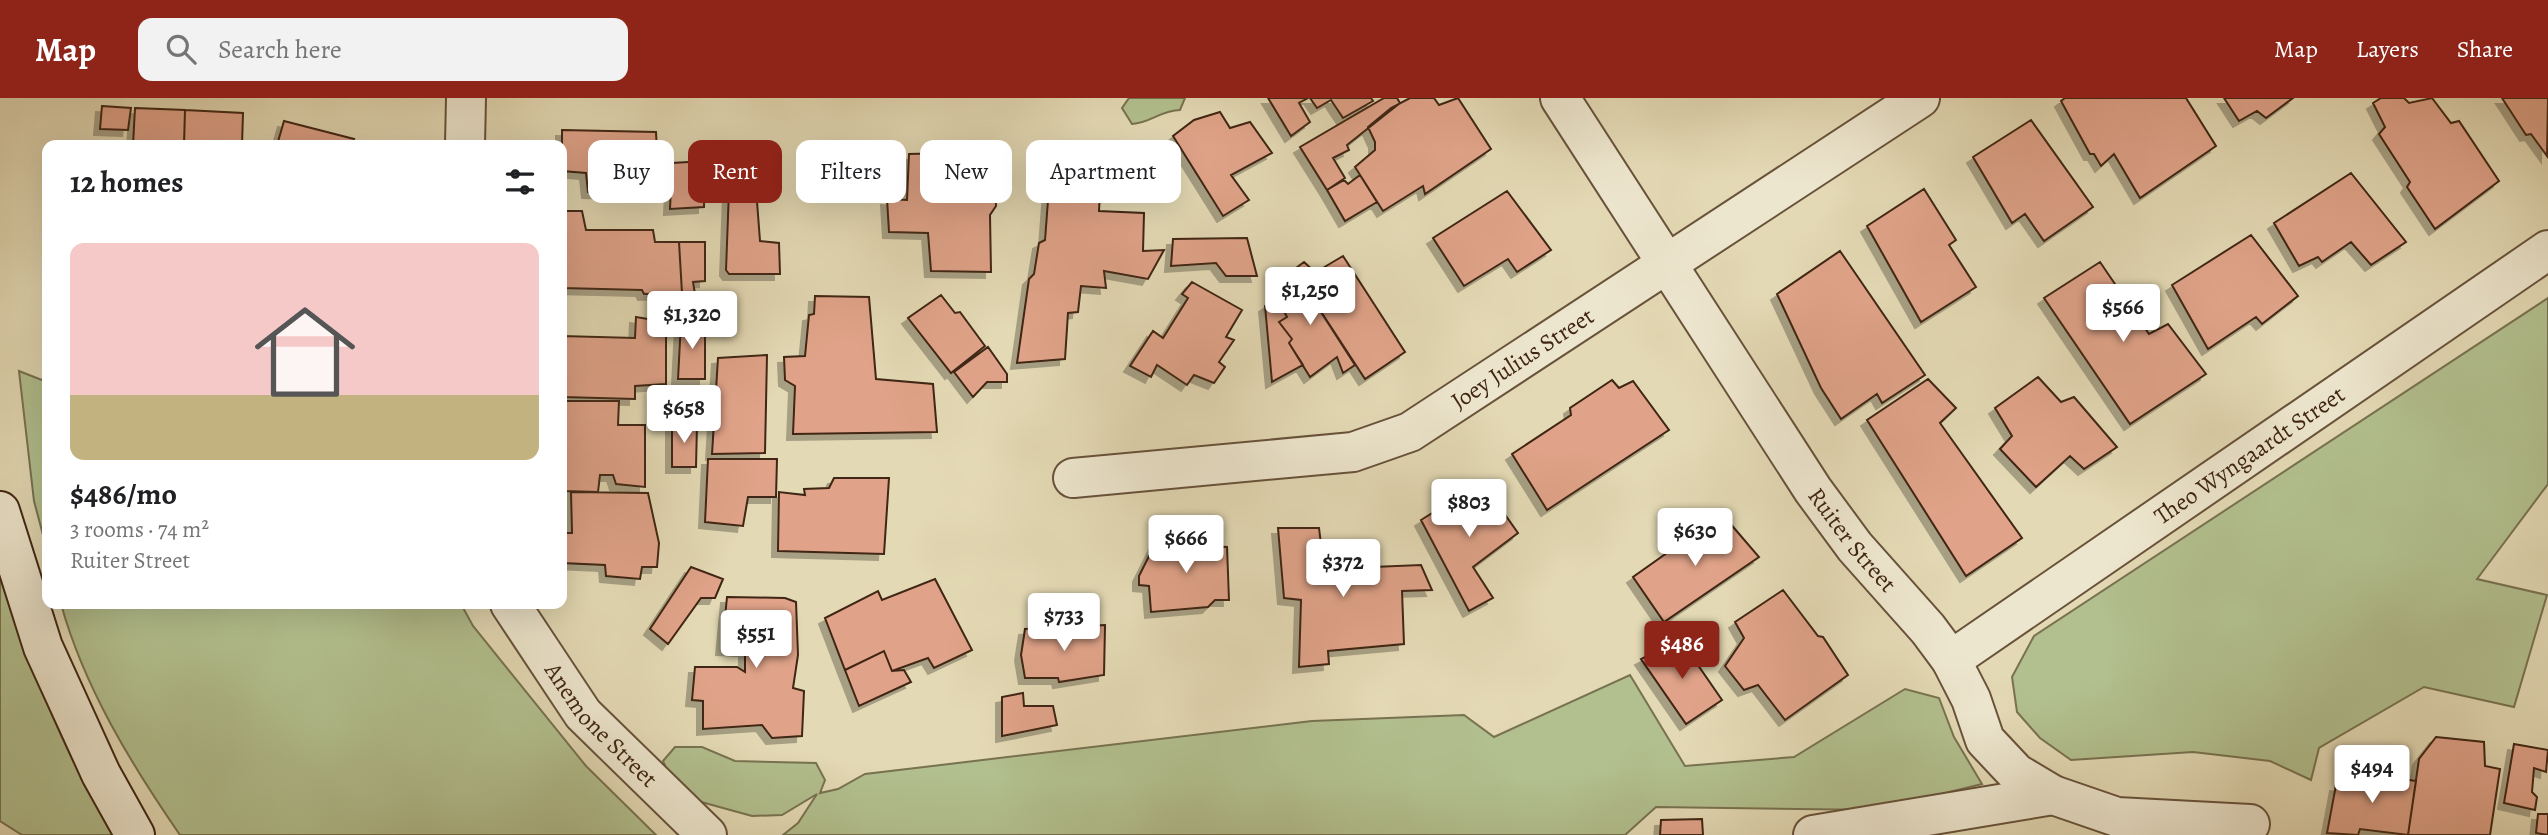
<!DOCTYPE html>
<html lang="en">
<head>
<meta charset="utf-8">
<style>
	body { margin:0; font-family:Alegreya,serif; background:#f2f2f2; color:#202124; height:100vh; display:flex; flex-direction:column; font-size:26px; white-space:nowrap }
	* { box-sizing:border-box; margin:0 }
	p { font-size:23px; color:#757577 }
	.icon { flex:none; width:38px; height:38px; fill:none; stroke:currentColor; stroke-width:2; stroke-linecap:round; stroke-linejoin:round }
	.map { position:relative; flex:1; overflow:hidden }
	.drawer { position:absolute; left:42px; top:42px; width:525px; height:469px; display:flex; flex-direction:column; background:#fff; border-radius:14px; box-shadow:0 7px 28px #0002 }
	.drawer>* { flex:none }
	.top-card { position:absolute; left:588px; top:42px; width:665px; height:63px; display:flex; gap:14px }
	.price { position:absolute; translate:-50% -60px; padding:0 16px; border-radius:7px; background:#fff; color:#222; font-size:23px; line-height:46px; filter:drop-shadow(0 2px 4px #0008) }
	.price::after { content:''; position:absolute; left:50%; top:42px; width:21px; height:16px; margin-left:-10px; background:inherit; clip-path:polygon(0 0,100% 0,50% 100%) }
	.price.active { background:#8f2418; color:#fff }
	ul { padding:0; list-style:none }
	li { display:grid; align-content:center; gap:14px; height:371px; padding:0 28px }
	li span { display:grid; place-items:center; height:217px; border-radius:14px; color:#555 }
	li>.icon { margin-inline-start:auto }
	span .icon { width:126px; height:126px; fill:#fffc; stroke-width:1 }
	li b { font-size:30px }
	h2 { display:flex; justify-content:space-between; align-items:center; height:84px; padding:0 28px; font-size:30px }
	.pill { padding:0 24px; border-radius:14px; background:#fff; box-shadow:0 7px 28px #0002; font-size:24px; line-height:63px }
	.pill.active { background:#8f2418; color:#fff }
	header { display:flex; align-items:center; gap:42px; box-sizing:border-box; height:98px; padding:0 35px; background:#8f2418; color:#fff }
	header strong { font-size:33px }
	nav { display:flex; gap:38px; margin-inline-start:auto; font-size:24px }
	.search { width:490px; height:63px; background:#f2f2f2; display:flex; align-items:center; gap:18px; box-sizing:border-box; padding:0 24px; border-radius:14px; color:#757577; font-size:26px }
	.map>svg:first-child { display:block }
	.green { fill:#b2bf8e; stroke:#787250; stroke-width:2 }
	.building { fill:#e0a389; stroke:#3f2512; stroke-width:2; filter:url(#shadow) }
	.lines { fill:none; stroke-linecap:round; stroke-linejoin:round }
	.street-casing { stroke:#68523a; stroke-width:42 }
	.secondary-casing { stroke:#3f2512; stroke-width:42 }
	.street { stroke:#ede6ce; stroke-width:38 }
	.secondary { stroke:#ede6ce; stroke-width:38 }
	.labels { text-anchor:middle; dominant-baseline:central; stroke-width:5; stroke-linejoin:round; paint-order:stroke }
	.street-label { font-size:24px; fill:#3f2512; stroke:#ede6ce }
</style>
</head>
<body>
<header>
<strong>Map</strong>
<div class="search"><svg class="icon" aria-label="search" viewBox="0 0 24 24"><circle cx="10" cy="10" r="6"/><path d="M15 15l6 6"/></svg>Search here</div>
<nav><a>Map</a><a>Layers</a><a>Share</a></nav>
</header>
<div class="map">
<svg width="2548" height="737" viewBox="0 0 2548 737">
	<defs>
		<filter id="shadow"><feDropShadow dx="-6" dy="6" stdDeviation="0" flood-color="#0004"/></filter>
	</defs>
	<rect width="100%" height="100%" fill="#e3d9b4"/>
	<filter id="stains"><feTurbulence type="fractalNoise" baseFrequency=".00286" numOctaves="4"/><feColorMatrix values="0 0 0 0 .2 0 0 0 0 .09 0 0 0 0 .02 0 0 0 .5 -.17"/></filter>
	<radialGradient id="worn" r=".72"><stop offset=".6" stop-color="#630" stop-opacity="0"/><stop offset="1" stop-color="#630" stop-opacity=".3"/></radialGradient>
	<path class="green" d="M 1129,0 L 1185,0 L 1180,12 C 1161,12 1151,25 1132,26 L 1122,10 Z
		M 2548,200 L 2548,386 L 2477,481 L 2547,497 L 2514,609 L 2424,589 L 2319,650 L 2311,682 L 2270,663 L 2193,654 L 2071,662 L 2040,640 L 2017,614 L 2012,579 L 2034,538 Z
		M 19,273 L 47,284 L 47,452 L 34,403 Z
		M 0,466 C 26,562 62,653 115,737 L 22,737 L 0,723 Z
		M 61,506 L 461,506 L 473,528 L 586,668 L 656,737 L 180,737 C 131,666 84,589 61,506 Z
		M 1630,577 L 1685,668 L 1794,659 L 1905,591 L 1939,600 L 1954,639 L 1982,686 L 1876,712 L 1656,709 L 1625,737 L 783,737 L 798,725 L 817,696 L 782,717 L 752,718 L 694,702 L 674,687 L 663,663 L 675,649 L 702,649 L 735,663 L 816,665 L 825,682 L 820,695 L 838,691 L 865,676 L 1312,623 L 1464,617 L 1494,639 Z"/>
	<path class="building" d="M 1268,0 L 1308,0 L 1299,5 L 1310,24 L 1291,38 Z
		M 1310,0 L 1371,0 L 1373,3 L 1343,20 L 1331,2 L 1317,10 Z
		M 1384,0 L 1397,0 L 1400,5 L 1347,47 L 1349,52 L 1333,60 L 1345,80 L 1327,92 L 1300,49 Z
		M 1410,0 L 1434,0 L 1439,7 L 1458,0 L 1491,51 L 1425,96 L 1423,88 L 1383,113 L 1355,69 L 1375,52 L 1375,44 L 1368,29 L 1391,10 Z
		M 2065,0 L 2186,0 L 2216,48 L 2140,100 L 2114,56 L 2101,68 L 2094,56 L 2090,56 L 2061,3 Z
		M 2224,0 L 2293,0 L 2266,20 L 2257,13 L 2239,23 Z
		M 2381,0 L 2404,0 L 2409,5 L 2432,0 L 2451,25 L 2459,23 L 2499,83 L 2435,131 L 2407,89 L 2410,84 L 2379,36 L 2385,29 L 2373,5 Z
		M 2502,0 L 2548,0 L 2547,58 L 2531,36 L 2526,37 Z
		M 102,8 L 131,10 L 128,32 L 100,31 Z
		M 135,10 L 185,12 L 184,47 L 133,47 Z
		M 185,12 L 243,15 L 242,47 L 184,47 Z
		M 1220,14 L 1230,30 L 1250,24 L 1272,55 L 1231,77 L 1249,102 L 1223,118 L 1173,38 L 1194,22 Z
		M 2031,22 L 2093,109 L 2044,143 L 2025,116 L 2012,125 L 1973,59 Z
		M 284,23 L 354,41 L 351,47 L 277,47 Z
		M 562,32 L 656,34 L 659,96 L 588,94 L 586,75 L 562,73 Z
		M 994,54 L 996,108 L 990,117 L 991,174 L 931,173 L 928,135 L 889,134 L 887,101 L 907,102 L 909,56 Z
		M 705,63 L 704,109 L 670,111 L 672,65 Z
		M 2351,75 L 2406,144 L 2371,167 L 2351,144 L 2322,164 L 2318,159 L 2299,168 L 2274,125 Z
		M 1360,77 L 1377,104 L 1345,123 L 1327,92 L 1344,82 L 1348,86 Z
		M 1049,89 L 1100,95 L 1099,113 L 1144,115 L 1143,153 L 1164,152 L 1148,181 L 1104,173 L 1106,190 L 1081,188 L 1078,214 L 1068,215 L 1065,261 L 1017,265 L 1029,181 L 1034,176 L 1039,145 L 1045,142 Z
		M 756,90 L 760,143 L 779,145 L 780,176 L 729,176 L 726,172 L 729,92 Z
		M 1924,91 L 1956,142 L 1949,147 L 1976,189 L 1921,224 L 1867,128 Z
		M 1507,93 L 1551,152 L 1517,174 L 1508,161 L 1464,188 L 1433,140 Z
		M 562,113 L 582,113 L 586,132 L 653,132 L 655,144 L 679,144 L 682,195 L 644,196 L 642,192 L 562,190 Z
		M 2251,137 L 2298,198 L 2262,226 L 2256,219 L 2208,251 L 2172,187 Z
		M 1247,140 L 1257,178 L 1226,178 L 1216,165 L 1171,168 L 1173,141 Z
		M 679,144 L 705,144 L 705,183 L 693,184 L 695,196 L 682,195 Z
		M 1840,153 L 1925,277 L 1882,305 L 1877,296 L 1841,321 L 1821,290 L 1777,196 Z
		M 1343,158 L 1405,254 L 1365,281 L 1301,183 Z
		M 1304,164 L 1315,174 L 1301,183 L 1355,267 L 1343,275 L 1337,259 L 1310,279 L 1289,245 L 1292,241 L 1279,224 L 1287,219 L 1277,200 L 1290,192 L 1284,179 Z
		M 2100,164 L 2149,236 L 2168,226 L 2206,276 L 2130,326 L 2044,200 Z
		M 1192,184 L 1242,212 L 1226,239 L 1234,242 L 1219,264 L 1225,269 L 1214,285 L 1194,277 L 1187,287 L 1157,267 L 1151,279 L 1130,268 L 1153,233 L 1163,240 L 1188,200 L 1182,196 Z
		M 941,197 L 955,215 L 960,214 L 985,248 L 951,275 L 908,220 Z
		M 815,198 L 869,199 L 876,281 L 933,286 L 937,334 L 793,336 L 795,288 L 785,282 L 784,259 L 805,258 L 809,217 L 814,216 Z
		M 1277,200 L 1287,219 L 1279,224 L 1292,241 L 1289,245 L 1303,267 L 1272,284 L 1265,208 Z
		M 636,219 L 666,224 L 666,286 L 635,288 L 635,301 L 562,299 L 562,238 L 635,240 Z
		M 681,224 L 705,224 L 705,281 L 678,281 Z
		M 988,249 L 1007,276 L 1007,284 L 987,284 L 973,299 L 954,274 Z
		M 767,257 L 765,355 L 712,356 L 718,260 Z
		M 2038,279 L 2061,304 L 2074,299 L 2117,349 L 2084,371 L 2070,358 L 2036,389 L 2000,351 L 2012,338 L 1995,310 Z
		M 1928,281 L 1956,310 L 1940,325 L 2022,440 L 1966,478 L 1867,322 Z
		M 1612,282 L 1619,290 L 1633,283 L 1669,332 L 1547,412 L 1512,356 L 1571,317 L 1570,310 Z
		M 562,303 L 619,303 L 618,327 L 645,327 L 645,389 L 616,386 L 613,377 L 600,377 L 598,394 L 562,393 Z
		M 663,305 L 699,305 L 697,326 L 661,324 Z
		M 672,325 L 697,326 L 696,369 L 672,369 Z
		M 708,361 L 777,361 L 776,399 L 748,399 L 743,428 L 705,424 Z
		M 834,380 L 889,380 L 884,456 L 778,453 L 779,394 L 805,397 L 804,391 L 829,390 Z
		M 1482,384 L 1518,435 L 1473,469 L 1493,500 L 1469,513 L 1421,422 Z
		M 571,394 L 648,395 L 659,445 L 657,469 L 642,469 L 640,481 L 606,478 L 605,467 L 562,465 L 562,435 L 572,435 Z
		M 1722,416 L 1759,459 L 1664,524 L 1633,479 Z
		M 1278,430 L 1319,430 L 1324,471 L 1421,467 L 1432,492 L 1402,493 L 1404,546 L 1328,553 L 1329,566 L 1299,569 L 1301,502 L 1284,500 Z
		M 1204,440 L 1206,448 L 1227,449 L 1229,502 L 1215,502 L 1208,509 L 1151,514 L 1149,488 L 1139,487 L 1139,478 L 1156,444 Z
		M 691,469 L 723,481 L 715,500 L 701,500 L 668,546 L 650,531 Z
		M 935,481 L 972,552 L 934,570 L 928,560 L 892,573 L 884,553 L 845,572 L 825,520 L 878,493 L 882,502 Z
		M 1783,492 L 1818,538 L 1823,539 L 1848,577 L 1785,622 L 1758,587 L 1744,592 L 1725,568 L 1744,540 L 1735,524 Z
		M 727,499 L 785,500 L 796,504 L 798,557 L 793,590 L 804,593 L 802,638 L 772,640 L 762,627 L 703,631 L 703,603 L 692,602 L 695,569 L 737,569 L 745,574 L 745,552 L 722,551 Z
		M 1105,527 L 1104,577 L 1059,584 L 1058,580 L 1025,580 L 1021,557 L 1025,531 Z
		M 1680,541 L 1722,602 L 1686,626 L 1641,561 Z
		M 884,553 L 892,573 L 904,572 L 911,584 L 859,608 L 845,572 Z
		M 1023,595 L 1024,608 L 1053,608 L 1057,627 L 1002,638 L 1002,599 Z
		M 2436,639 L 2484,644 L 2485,668 L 2500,671 L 2490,737 L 2408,737 L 2419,661 Z
		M 2514,646 L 2548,652 L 2546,674 L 2534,670 L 2532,694 L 2537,699 L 2535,712 L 2504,705 Z
		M 2347,672 L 2416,683 L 2408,737 L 2360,731 L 2358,737 L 2327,735 L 2336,687 L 2345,689 Z
		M 2538,716 L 2548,716 L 2548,737 L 2536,735 Z
		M 1702,721 L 1703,737 L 1660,737 L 1661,722 Z"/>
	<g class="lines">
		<defs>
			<g id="street">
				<path id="s1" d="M 1560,0 L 1813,392 L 1855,449 L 1928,531 L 1951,562 L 1971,601 L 1985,642 L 2016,675 L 2053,697 L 2117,719 L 2250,726"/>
				<path d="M 465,47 L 466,0"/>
				<path id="s2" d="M 1073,380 L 1353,354 L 1410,334 L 1920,0"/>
				<path id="s3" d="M 510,506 L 583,616 L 707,737"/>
				<path id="s4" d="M 1951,562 L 2548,152"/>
				<path d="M 1813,737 L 2053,697"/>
			</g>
			<path id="secondary" d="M 0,413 L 43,549 L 101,676 L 135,737"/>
		</defs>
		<use href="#street" class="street-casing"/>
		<use href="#secondary" class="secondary-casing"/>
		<use href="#street" class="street"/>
		<use href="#secondary" class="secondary"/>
	</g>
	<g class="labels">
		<g class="street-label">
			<text stroke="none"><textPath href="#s2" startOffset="476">Joey Julius Street</textPath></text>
			<text stroke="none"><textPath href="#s4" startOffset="362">Theo Wyngaardt Street</textPath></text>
			<text stroke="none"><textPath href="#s1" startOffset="530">Ruiter Street</textPath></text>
			<text stroke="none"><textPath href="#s3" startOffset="152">Anemone Street</textPath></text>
		</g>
	</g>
	<rect width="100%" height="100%" filter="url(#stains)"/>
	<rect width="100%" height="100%" fill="url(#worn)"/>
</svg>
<b class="price" style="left:1310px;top:229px">$1,250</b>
<b class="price" style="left:2123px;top:246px">$566</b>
<b class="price" style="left:692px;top:253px">$1,320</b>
<b class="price" style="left:684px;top:347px">$658</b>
<b class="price" style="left:1469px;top:441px">$803</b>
<b class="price" style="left:1695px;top:470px">$630</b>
<b class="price" style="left:1186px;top:477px">$666</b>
<b class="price" style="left:1343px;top:501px">$372</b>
<b class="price" style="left:1064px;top:555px">$733</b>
<b class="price" style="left:756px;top:572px">$551</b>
<b class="price active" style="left:1682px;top:583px">$486</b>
<b class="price" style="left:2372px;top:707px">$494</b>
<div class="top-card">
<a class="pill">Buy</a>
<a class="pill active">Rent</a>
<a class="pill">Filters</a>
<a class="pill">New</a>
<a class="pill">Apartment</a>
</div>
<section class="drawer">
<h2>12 homes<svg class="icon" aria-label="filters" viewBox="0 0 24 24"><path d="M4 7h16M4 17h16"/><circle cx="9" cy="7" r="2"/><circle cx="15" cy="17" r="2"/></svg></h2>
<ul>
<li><span style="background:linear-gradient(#f6c9c9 70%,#c2b280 0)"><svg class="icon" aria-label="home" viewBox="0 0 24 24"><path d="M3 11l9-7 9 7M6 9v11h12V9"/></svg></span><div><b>$486/mo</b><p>3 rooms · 74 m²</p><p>Ruiter Street</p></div></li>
</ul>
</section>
</div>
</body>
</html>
